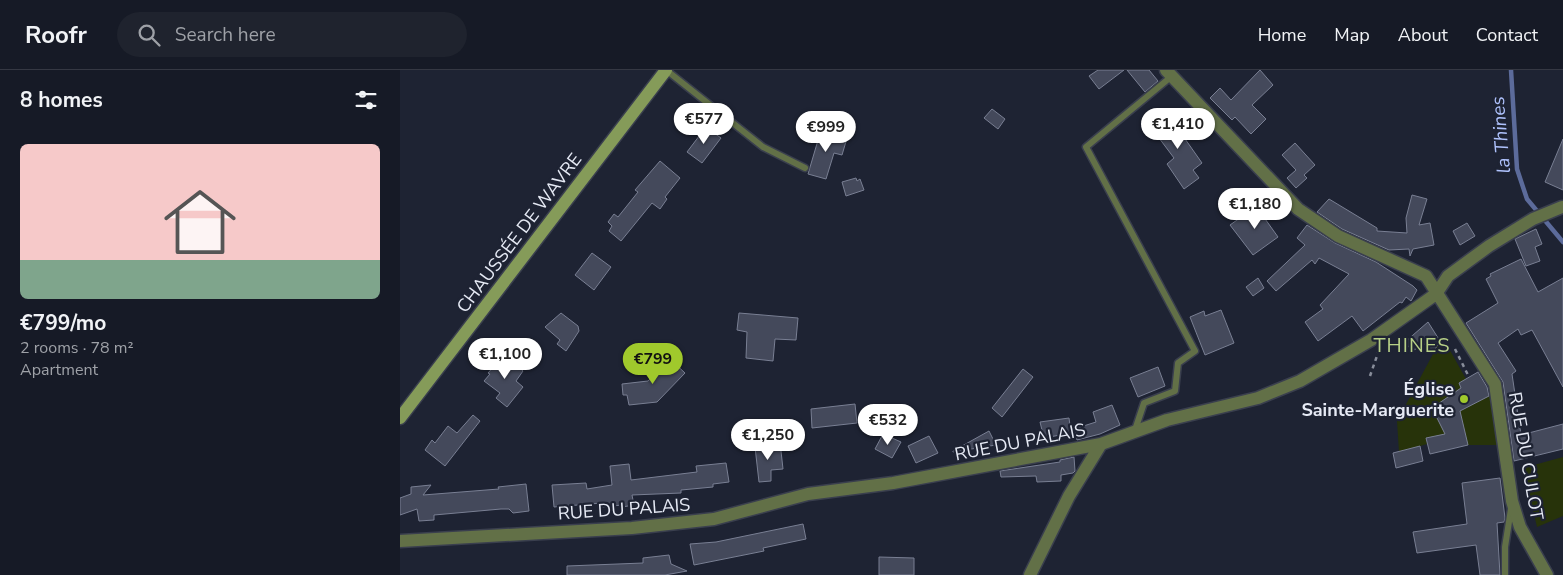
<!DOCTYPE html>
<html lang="en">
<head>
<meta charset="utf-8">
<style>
	body { margin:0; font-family:"Nunito Sans",sans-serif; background:#1f232e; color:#f1f3f6; height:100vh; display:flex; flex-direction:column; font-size:19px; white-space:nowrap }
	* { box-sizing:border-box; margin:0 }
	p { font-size:16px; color:#9ea1a7 }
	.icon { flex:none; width:28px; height:28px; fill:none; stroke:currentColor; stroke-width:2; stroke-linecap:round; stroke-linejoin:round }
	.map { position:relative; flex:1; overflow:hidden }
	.details { display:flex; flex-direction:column; background:#161a26; width:400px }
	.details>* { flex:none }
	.price { position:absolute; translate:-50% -42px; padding:0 11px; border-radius:18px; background:#fff; color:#222; font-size:16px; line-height:32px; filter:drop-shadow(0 1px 2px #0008) }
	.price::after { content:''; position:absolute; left:50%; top:30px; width:15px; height:11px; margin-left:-8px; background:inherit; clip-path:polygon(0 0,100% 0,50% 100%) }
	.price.on { background:#a0c92c; color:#111 }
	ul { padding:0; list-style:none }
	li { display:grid; align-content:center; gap:10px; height:265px; padding:0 20px }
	li span { display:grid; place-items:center; height:155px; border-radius:8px; color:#555 }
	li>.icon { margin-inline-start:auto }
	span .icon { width:90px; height:90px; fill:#fffc; stroke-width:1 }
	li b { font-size:21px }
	h2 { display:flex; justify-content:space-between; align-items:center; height:60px; padding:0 20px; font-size:21px }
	header { display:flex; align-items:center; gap:30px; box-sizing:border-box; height:70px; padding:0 25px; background:#161a26; border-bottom:1px solid #353843 }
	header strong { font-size:24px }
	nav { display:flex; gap:28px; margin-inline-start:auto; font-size:18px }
	.search { width:350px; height:45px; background:#1f232e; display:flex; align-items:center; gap:12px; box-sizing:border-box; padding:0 18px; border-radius:28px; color:#9ea1a7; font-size:19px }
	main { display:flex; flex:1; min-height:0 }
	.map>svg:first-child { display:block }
	.green { fill:#27330a }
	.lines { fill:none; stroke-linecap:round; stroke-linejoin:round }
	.stream { stroke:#5c6b9b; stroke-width:4.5 }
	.building { fill:#44495b; stroke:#797f93 }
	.lane-casing { stroke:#3a3f4e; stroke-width:9 }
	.street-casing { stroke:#3a3f4e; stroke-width:15 }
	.secondary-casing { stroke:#3a3f4e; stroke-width:15 }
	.path { stroke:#888d9a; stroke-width:2.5; stroke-dasharray:4 4; stroke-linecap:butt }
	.lane { stroke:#627047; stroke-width:6 }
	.street { stroke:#627047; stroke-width:12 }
	.secondary { stroke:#859b59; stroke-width:12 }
	.poi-dot { fill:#a0c92c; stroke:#1e2333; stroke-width:2 }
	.labels { text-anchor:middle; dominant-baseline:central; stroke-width:4.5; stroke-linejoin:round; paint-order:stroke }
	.street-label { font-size:18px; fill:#e6eaf5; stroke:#1e2333 }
	.poi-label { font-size:18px; font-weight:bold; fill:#e6eaf5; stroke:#1e2333; text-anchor:end }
	.water-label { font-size:19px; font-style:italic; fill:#afc2fd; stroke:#1e2333 }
	.quarter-label { font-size:20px; letter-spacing:1px; fill:#b7d087; stroke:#1e2333 }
</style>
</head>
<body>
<header>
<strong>Roofr</strong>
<div class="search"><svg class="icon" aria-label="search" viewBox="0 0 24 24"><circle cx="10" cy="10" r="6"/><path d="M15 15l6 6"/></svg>Search here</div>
<nav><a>Home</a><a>Map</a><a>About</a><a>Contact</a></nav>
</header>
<main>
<section class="details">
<h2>8 homes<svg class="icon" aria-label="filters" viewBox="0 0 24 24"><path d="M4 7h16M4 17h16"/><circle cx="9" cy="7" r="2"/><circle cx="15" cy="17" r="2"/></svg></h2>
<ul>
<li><span style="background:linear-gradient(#f6c9c9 75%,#7fa58c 0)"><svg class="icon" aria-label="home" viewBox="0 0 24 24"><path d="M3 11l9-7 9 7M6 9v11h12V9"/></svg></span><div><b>€799/mo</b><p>2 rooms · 78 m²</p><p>Apartment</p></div></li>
</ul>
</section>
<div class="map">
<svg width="1163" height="505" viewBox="0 0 1163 505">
	<rect width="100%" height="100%" fill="#1e2333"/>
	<path class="green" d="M 1040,271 L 1047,275 L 1066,309 L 1059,313 L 1061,318 L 1039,334 L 1060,341 L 1090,325 L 1099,375 L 1068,375 L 1026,368 L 1027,374 L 999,382 L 997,351 Z
		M 1163,387 L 1163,446 L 1137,457 L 1123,398 Z"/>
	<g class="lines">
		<path class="stream" d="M 1111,0 L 1117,99 L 1127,129 L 1163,172"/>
	</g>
	<path class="building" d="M 698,0 L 724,0 L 699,19 L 689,6 Z
		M 727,0 L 749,0 L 758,11 L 745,22 Z
		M 860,0 L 873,15 L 852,35 L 866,49 L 851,64 L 835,47 L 832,50 L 810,28 L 820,18 L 831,30 Z
		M 592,39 L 605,49 L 598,59 L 584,48 Z
		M 766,44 L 775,56 L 781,51 L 789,62 L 783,66 L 802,93 L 793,100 L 799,108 L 784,119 L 767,94 L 774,88 L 750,56 Z
		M 306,57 L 321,68 L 302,93 L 287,82 Z
		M 421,60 L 447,68 L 442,85 L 434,83 L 426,109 L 408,104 Z
		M 1163,69 L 1163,120 L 1145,112 Z
		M 895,73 L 915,95 L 904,105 L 907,108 L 896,118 L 887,108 L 896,100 L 882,85 Z
		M 260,91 L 280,108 L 265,127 L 267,129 L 260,139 L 252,133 L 221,171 L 209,161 L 212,156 L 208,152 L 214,144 L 218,147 L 238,122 L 235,120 Z
		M 456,108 L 457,111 L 460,109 L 464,120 L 446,126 L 442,112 Z
		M 1012,125 L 1027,129 L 1019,155 L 1030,153 L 1034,175 L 1013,179 L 1010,186 L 1009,179 L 989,180 L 942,159 L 917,142 L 929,129 L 977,158 L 977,161 L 1007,163 L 1006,148 Z
		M 861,133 L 868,143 L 863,146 L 878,167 L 853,185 L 830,155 Z
		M 1067,153 L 1075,166 L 1060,175 L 1053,161 Z
		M 907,155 L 935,173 L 976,192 L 1013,216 L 1017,220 L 1011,231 L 1006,227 L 1002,233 L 1000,232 L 963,261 L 952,246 L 918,271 L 905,252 L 923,239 L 920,235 L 949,204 L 919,188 L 915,194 L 912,190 L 876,221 L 867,211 L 905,175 L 897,168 Z
		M 1136,159 L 1142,174 L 1135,177 L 1140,191 L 1126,196 L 1115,169 Z
		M 192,183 L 211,197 L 194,220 L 175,205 Z
		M 1121,189 L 1138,222 L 1163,208 L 1163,317 L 1132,260 L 1121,265 L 1118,259 L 1098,273 L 1116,301 L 1112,304 L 1121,365 L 1163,354 L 1163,379 L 1114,391 L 1103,312 L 1066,253 L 1098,233 L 1086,209 L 1091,206 L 1090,204 Z
		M 858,208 L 864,218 L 853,226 L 846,217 Z
		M 821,240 L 834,273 L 805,285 L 790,247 L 804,241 L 805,246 Z
		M 161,243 L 178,256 L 179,261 L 166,281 L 157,274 L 160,270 L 145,257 Z
		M 339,243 L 398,248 L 396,270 L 375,269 L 373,291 L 346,288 L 347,262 L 337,260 Z
		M 1028,252 L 1040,271 L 1034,281 L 1025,274 L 1012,281 L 1005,272 Z
		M 105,284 L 123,301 L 116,311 L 123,317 L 107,337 L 96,328 L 100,323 L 84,311 L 90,304 L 88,303 Z
		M 270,289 L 285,303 L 257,332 L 229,335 L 227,325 L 223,325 L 222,314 L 248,311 Z
		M 758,297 L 765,316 L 738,327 L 730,308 Z
		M 623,299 L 633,307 L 602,347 L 592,338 Z
		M 1078,302 L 1087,317 L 1089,326 L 1060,341 L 1068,375 L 1030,384 L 1026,368 L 1045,364 L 1032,338 L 1061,318 L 1059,313 Z
		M 455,334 L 457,353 L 412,358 L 411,339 Z
		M 712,335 L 720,355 L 700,364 L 677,370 L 674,359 L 696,352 L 693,342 Z
		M 73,345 L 80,351 L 45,396 L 25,380 L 32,370 L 35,373 L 48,356 L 57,363 Z
		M 669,348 L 671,363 L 644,368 L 640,352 Z
		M 589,361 L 596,375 L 553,382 L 553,381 Z
		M 483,364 L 501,372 L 492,388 L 475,379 Z
		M 529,366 L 538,383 L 516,393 L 508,376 Z
		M 380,372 L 383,399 L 371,400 L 371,411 L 359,412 L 355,377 Z
		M 1020,376 L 1023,391 L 996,398 L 993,383 Z
		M 674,387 L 675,401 L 673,403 L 661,405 L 661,411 L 637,412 L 636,406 L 601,407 L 600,401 L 660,392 L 660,390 Z
		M 326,393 L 329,412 L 313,414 L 313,417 L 281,420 L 281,423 L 232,425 L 234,435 L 222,437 L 222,435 L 202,437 L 202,433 L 154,437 L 152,415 L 186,413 L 187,419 L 212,415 L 210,396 L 229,394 L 231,410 L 297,402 L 296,396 Z
		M 1100,408 L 1105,448 L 1104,452 L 1097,453 L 1100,505 L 1080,505 L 1076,475 L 1017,483 L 1013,462 L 1067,454 L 1062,413 Z
		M 126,414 L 129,441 L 113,443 L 109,439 L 101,439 L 34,445 L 34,450 L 19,451 L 17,439 L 0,445 L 0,428 L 11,424 L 11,417 L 31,415 L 23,425 L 99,419 L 98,417 Z
		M 403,454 L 406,469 L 363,478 L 364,481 L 294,495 L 290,474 L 316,472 Z
		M 269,485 L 271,494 L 287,501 L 265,505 L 167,505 L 167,496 L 243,493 L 243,488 Z
		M 479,487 L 514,488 L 514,505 L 479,505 Z"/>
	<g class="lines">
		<defs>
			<path id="lane" d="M 266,0 L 363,77 L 405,98
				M 735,360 L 744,333 L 775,321 L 778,293 L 795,281 L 686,77 L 772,6
				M 1105,505 L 1105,477 L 1111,439"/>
			<path id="street" d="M 766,0 L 898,139 L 938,166 L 1026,206 L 1095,314 L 1112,431 L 1120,457 L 1147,505
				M 0,471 L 232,458 L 314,449 L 408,424 L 493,413 L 701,374 L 767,350 L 858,328 L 900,311 L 971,270 L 1036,224 L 1048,206 L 1089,176 L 1133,149 L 1162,137
				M 630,505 L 669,426 L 701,374"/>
			<path id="secondary" d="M 0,348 L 266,0"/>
		</defs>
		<use href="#lane" class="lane-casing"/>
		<use href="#street" class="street-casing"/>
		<use href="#secondary" class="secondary-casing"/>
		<path class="path" d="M 1055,279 L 1069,307
			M 970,306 L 978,283"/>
		<use href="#lane" class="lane"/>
		<use href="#street" class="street"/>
		<use href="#secondary" class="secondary"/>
	</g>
	<circle class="poi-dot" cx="1064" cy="329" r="5"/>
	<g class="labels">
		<g class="street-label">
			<text transform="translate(119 163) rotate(-53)">CHAUSSÉE DE WAVRE</text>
			<text transform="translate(620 372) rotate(-11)">RUE DU PALAIS</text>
			<text transform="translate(1126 386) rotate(80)">RUE DU CULOT</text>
			<text transform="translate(224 439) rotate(-4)">RUE DU PALAIS</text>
		</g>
		<g class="poi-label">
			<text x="1054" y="319">Église<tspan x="1054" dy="21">Sainte-Marguerite</tspan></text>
		</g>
		<g class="water-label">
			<text transform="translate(1101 65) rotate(-95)">la Thines</text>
		</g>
		<g class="quarter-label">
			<text x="1012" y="275">THINES</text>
		</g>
	</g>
</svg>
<b class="price" style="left:304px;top:75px">€577</b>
<b class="price" style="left:778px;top:80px">€1,410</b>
<b class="price" style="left:426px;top:83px">€999</b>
<b class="price" style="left:855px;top:160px">€1,180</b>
<b class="price" style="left:105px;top:310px">€1,100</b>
<b class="price on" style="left:253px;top:315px">€799</b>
<b class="price" style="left:488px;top:376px">€532</b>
<b class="price" style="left:368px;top:391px">€1,250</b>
</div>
</main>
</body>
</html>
